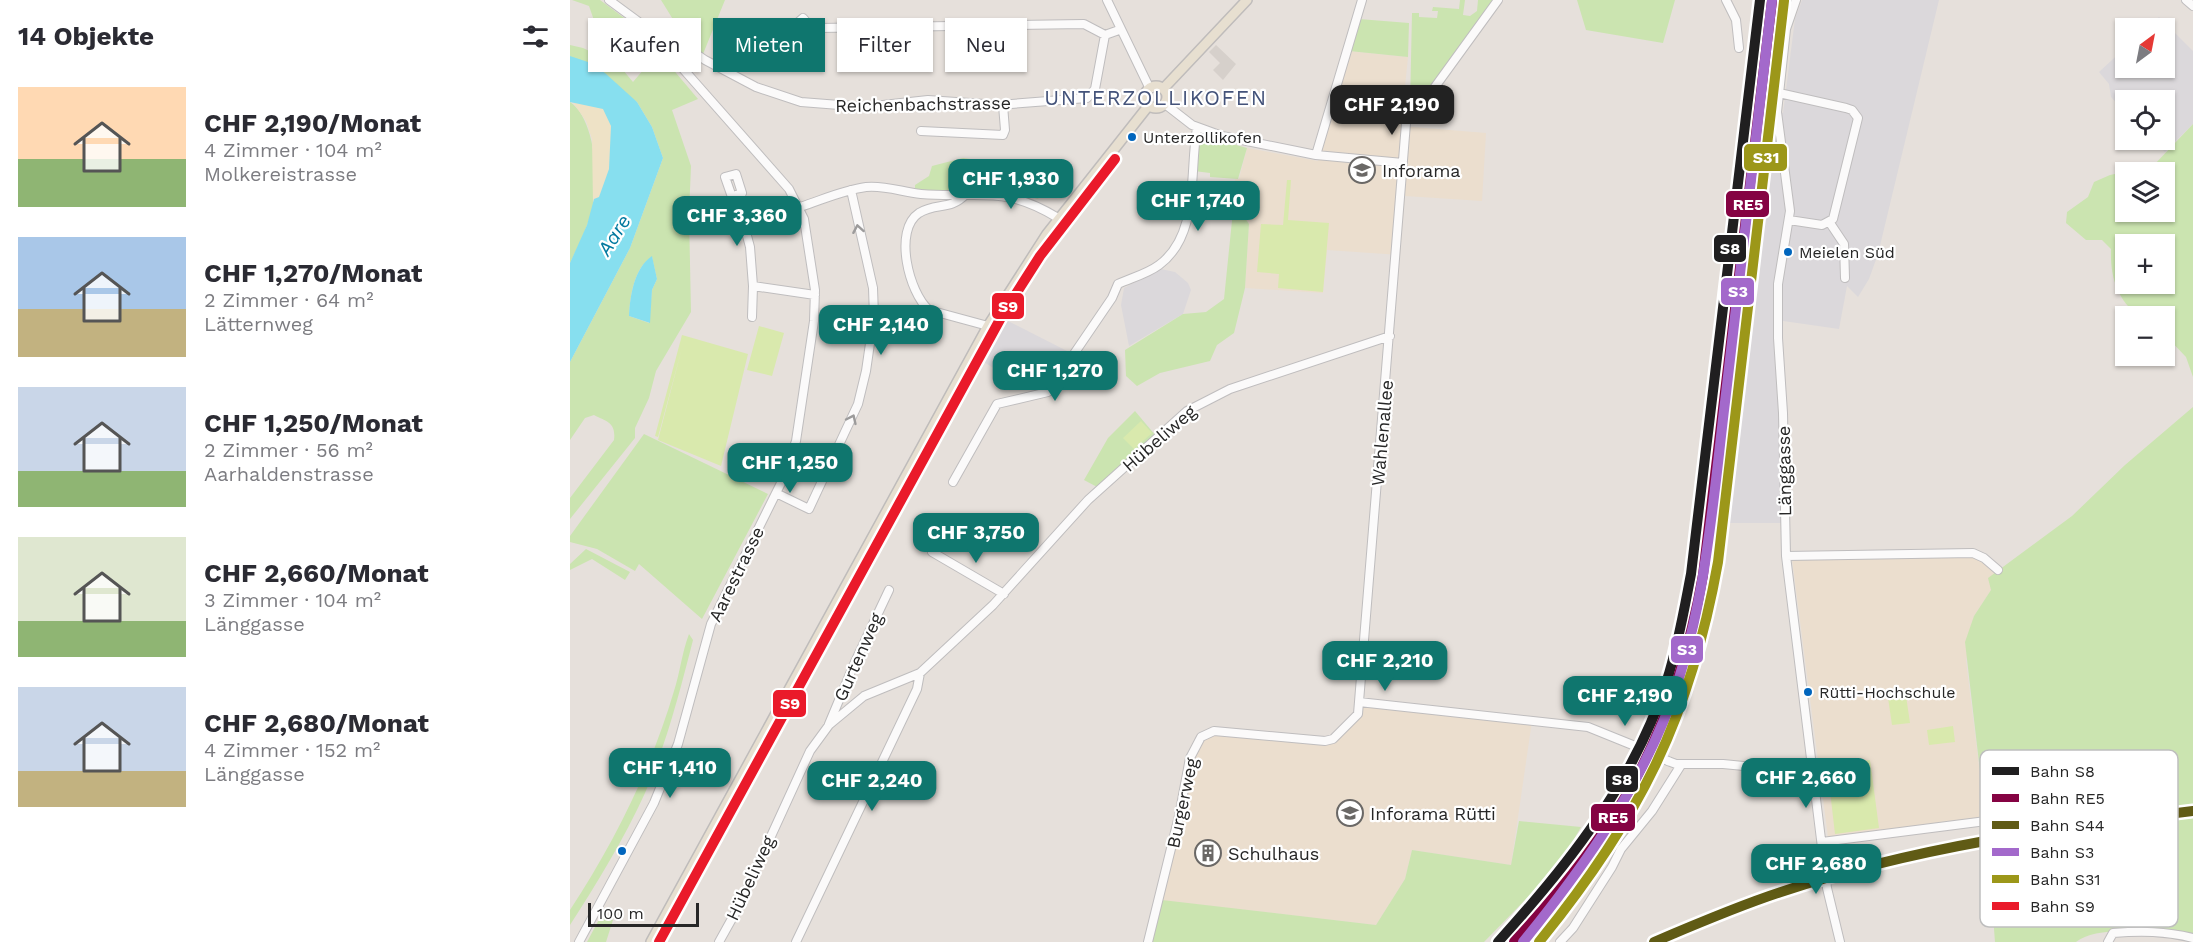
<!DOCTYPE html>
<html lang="de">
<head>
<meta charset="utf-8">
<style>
	body { margin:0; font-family:"Work Sans",sans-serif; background:#f2f2f3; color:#2b2b33; height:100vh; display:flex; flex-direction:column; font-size:22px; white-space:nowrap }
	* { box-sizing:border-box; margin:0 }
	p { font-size:20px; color:#7c7c81 }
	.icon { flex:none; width:33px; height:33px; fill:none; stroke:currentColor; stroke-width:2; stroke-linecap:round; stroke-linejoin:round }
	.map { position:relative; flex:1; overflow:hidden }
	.details { display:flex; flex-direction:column; background:#fff; width:570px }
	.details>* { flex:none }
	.top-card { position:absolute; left:18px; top:18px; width:570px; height:54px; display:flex; gap:12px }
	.needle { width:39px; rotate:32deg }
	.tools { position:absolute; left:1545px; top:18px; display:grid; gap:12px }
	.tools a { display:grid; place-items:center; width:60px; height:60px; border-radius:0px; background:#fff; box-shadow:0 2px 4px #0004; font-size:30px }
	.scale { position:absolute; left:18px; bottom:15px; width:111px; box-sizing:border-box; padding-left:6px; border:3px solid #272727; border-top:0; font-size:16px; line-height:21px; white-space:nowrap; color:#272727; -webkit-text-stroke:4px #fff; paint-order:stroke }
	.price { position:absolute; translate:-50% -51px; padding:0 14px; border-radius:12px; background:#0f766e; color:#fff; font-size:20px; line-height:39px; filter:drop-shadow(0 2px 3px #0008) }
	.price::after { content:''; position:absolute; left:50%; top:36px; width:18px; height:14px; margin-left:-9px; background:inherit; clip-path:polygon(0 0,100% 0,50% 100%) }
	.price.selected { background:#222; color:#fff }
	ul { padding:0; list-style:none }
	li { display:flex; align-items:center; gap:18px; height:150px; padding:0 18px }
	li span { display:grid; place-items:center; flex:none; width:168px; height:120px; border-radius:0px; color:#555 }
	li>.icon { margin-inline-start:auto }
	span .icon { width:72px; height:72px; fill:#fffc; stroke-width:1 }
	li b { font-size:26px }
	h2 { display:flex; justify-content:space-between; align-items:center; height:72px; padding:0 18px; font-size:26px }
	.tag { padding:0 21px; border-radius:0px; background:#fff; box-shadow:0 2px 4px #0004; font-size:21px; line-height:54px }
	.tag.selected { background:#0f766e; color:#fff }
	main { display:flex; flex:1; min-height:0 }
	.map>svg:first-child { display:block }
	.industrial { fill:#dbd8db }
	.education { fill:#ebdece }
	.green { fill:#cbe4b0; fill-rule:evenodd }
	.sand { fill:#eee2c6 }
	.pitch { fill:#d9e9ad }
	.plaza { fill:#d6d0cb }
	.water { fill:#87dfef }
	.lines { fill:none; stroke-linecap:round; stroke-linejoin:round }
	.minor-casing { stroke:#bfbdbe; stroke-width:10 }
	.major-casing { stroke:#bfbcbb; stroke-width:12 }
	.minor { stroke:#fbfafa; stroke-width:8 }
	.major { stroke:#e7dfd0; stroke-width:9 }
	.rail-casing { stroke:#dcdcdd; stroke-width:4.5 }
	.rail { stroke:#fff; stroke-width:2; stroke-dasharray:7; stroke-linecap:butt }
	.minor-bridge-casing { stroke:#bfbdbe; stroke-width:10; stroke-linecap:butt }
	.minor-bridge { stroke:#fbfafa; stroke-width:8 }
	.rail-1-casing { stroke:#fff; stroke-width:15 }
	.rail-2-casing { stroke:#fff; stroke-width:15 }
	.rail-3-casing { stroke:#fff; stroke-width:15 }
	.rail-4-casing { stroke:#fff; stroke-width:15 }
	.rail-5-casing { stroke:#fff; stroke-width:15 }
	.rail-6-casing { stroke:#fff; stroke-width:15 }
	.rail-1 { stroke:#201f20; stroke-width:10 }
	.rail-2 { stroke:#850343; stroke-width:10 }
	.rail-3 { stroke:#605b15; stroke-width:10 }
	.rail-4 { stroke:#a369cb; stroke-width:10 }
	.rail-5 { stroke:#9c9719; stroke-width:10 }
	.rail-6 { stroke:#ea1a2a; stroke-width:10 }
	.oneway { stroke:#9c9b9b }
	.bus-dot { fill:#0065bd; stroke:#fff; stroke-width:2 }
	.labels { text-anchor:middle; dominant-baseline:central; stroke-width:4.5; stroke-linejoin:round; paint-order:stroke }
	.bus-label { font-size:16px; fill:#272727; stroke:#fff; text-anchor:start }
	.street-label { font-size:18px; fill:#272727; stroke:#fff }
	.poi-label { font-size:18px; fill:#272727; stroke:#fff; text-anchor:start }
	.water-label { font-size:20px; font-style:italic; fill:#02799f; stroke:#fff }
	.quarter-label { font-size:21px; letter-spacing:1.5px; fill:#44537a; stroke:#fff }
	.key { fill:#fff; stroke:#bebebe; stroke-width:1.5 }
	.key-label { font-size:16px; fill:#272727 }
	.line-badge { stroke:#fff; stroke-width:2 }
	.badge-label { font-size:16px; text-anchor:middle; font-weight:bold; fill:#fff }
</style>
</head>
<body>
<main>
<section class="details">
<h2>14 Objekte<svg class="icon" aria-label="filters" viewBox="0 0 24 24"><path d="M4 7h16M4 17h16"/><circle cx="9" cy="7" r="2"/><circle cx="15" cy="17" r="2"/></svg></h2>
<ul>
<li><span style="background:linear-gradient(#ffd9b3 60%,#8fb573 0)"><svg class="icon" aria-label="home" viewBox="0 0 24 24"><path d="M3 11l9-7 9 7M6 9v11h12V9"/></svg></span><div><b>CHF 2,190/Monat</b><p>4 Zimmer · 104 m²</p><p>Molkereistrasse</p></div></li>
<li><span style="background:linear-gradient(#a9c7e8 60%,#c2b280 0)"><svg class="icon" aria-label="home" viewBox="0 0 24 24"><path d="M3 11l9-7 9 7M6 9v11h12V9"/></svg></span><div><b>CHF 1,270/Monat</b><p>2 Zimmer · 64 m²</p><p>Lätternweg</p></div></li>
<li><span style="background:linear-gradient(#c9d6e8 70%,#8fb573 0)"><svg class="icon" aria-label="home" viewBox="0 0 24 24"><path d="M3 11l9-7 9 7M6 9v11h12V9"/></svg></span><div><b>CHF 1,250/Monat</b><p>2 Zimmer · 56 m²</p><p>Aarhaldenstrasse</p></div></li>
<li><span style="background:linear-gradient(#dfe7d0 70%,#8fb573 0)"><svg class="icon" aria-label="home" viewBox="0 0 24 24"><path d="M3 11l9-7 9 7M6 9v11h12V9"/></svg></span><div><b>CHF 2,660/Monat</b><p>3 Zimmer · 104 m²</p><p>Länggasse</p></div></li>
<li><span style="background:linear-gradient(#c9d6e8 70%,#c2b280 0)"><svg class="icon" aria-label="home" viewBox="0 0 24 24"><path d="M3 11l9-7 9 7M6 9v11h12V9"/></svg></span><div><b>CHF 2,680/Monat</b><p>4 Zimmer · 152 m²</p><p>Länggasse</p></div></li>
</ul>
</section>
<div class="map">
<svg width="1623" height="942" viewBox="0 0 1623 942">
	<rect width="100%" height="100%" fill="#e6e0db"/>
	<path class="industrial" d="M 1232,0 L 1369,0 L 1308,254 L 1299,279 L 1288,297 L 1277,286 L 1269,329 L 1206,320 L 1212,480 L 1211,523 L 1156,523 L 1179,342 L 1202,124 L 1204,112 L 1213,113 L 1225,19 Z
		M 1589,17 L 1623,51 L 1623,124 L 1595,152 L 1583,140 L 1594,140 L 1594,100 L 1556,100 L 1555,112 L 1541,97 L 1539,84 L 1529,72 L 1555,48 L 1556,68 L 1594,68 L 1594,28 L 1577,28 Z
		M 591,269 L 605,272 L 618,283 L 621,290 L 613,314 L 559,346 L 551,305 L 554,288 Z
		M 436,320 L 501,353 L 475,389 L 465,393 L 412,361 Z"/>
	<path class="education" d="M 779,51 L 838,57 L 831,126 L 916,133 L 912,201 L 835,196 L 830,255 L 757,250 L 753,293 L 675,288 L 679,224 L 664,201 L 665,179 L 669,179 L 677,148 L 748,161 Z
		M 1403,555 L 1427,570 L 1421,590 L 1404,616 L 1396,661 L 1416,823 L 1261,844 L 1258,837 L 1222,559 Z
		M 789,702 L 962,721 L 941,865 L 842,850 L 835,879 L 806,925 L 588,900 L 617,766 L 634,734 L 755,741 L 785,719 Z"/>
	<path class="green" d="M 2,0 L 30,0 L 69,29 L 128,99 L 102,110 L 121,166 L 119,214 L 121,312 L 86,371 L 79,398 L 65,428 L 65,438 L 0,519 L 0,498 L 44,440 C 46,423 38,422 24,415 L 15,418 L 0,440 L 0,362 L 60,248 L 93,158 L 82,127 L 67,102 L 0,56 L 0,45 L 13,48 L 32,57 L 38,52 L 63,82 L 74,69 L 27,29 L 19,6 ZM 82,257 L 87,279 L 82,290 L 79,323 L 59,316 C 60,297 64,267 82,257 Z
		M 91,0 L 155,0 L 133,54 L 117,42 Z
		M 890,0 L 895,0 L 893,15 L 900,16 L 907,11 L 908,0 L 924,0 L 852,101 L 840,107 L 842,13 L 849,13 L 849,17 L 867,18 L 868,11 L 862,11 L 863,7 L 889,9 Z
		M 1007,0 L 1105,0 L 1093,43 L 1016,30 Z
		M 789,19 L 839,23 L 838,57 L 779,51 Z
		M 0,102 C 24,118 29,175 24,202 C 19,224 10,243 0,263 Z
		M 1623,124 L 1623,377 L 1616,357 L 1595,335 L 1594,316 L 1569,316 C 1547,300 1540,276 1541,249 L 1532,240 L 1516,240 L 1496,223 L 1497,212 L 1518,197 L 1524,182 L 1540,175 L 1583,166 ZM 1556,172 L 1594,172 L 1594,212 L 1556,212 ZM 1556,244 L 1594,244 L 1594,284 L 1556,284 Z
		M 630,135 L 677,148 L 668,179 L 640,177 L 640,173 L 624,171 Z
		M 393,158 L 437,164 L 432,181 L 447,190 L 454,189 L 469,199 L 452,195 L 430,185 L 426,189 L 348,191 L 345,189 L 345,185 L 359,176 L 362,166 Z
		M 664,201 L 679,224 L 675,288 L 664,333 L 647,345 L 640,361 L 590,373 L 567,386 L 556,376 L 555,350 L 613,314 L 636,312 L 654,299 Z
		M 1623,407 L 1623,938 C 1595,934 1529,923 1506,942 L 1425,942 L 1416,823 L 1395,642 L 1404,616 L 1421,590 L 1418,578 L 1502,516 L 1555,465 Z
		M 565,411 L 586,436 L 529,488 L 514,480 L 538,438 Z
		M 74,434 L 198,494 L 132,619 L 69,564 L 65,571 L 27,549 L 0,542 L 0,536 Z
		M 16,549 L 60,572 L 55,580 L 22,559 L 0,570 L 0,564 Z
		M 119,634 L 123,640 C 110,691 96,745 75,793 C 54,839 27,883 0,925 L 0,910 C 44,843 81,769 104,691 C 110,673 112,652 119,634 Z
		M 949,821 L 1011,827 L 989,865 L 914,942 L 581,942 L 592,900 L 806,925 L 835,879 L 842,850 L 941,865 Z
		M 32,914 L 43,920 L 36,942 L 17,942 Z"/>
	<path class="sand" d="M 0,98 L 36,109 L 45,128 L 38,190 L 23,203 L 22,139 L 16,121 Z"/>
	<path class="pitch" d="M 717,180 L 721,180 L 718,220 L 759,223 L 753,292 L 708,288 L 709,274 L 687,272 L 691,224 L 713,225 Z
		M 189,326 L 214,333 L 202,376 L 177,370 Z
		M 112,335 L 178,354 L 151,466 L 88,440 L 112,348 L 88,437 L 85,436 Z
		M 571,421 L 582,433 L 564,449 L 553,438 Z
		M 1335,689 L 1340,723 L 1322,725 L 1317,691 Z
		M 1383,726 L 1385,742 L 1359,745 L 1357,730 Z
		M 1300,760 L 1309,828 L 1265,834 L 1257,765 Z"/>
	<path class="plaza" d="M 646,45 L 666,64 L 653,80 L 643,70 L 650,63 L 639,52 Z"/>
	<path class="water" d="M 0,56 L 18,62 L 35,73 L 67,102 L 82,127 L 93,158 L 60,248 L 0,362 L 0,263 L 17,225 L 24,199 L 29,197 L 39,169 L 41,126 L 33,109 L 0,102 Z
		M 82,256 L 87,279 L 82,290 L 80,323 L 59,316 C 60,296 64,268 82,256 Z"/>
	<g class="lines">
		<defs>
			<path id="minor" d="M 537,0 L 580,89
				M 1156,0 L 1166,20 L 1169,48
				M 1226,0 L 1216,29 L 1207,112 L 1220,211 L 1208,284 L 1208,338 L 1213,413 L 1216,556 L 1257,888 L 1270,942
				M 1616,0 L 1623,6
				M 241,27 L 231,31 L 226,24 L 233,18 L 241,27 L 249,28 L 514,24 L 535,35
				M 77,28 L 89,23 L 98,24 L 119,49 L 135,60 L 186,87 L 231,102 L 295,107 L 358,100 L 428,105 L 517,98 L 525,89 L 535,35 L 549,30
				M 1209,93 L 1276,108 L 1282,110 L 1288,118 L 1263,219 L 1252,225 L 1219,220
				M 595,104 L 622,125 L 652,136 L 746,155 L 833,163
				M 351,131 L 433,135 L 435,130 L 433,105
				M 746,155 L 792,0
				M 396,194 C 380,211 367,202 349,213 C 323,230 339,293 359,310 L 418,326
				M 166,195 L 162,197 L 155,177 L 166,174 L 172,193 L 166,195 L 180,247 L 183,286
				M 230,207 C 252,200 273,190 296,187 C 315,185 332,192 351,194 C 409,199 433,184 488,218
				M 1260,223 L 1274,244 L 1275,278
				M 182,317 L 183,286 L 245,295
				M 383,482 L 427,404 L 478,392 L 542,298 L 548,284 C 561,278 577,274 589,265 C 630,235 619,172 627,128
				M 206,493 L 239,509 L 288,404 L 296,371 L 304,316 L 303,288 L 281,190
				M 362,552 L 434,594
				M 1216,556 L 1403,553 L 1414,558 L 1428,570
				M 789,702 L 1018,727 L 1065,746
				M 259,724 L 285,662 L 319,590
				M 1098,761 L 1106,764 L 1153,764 L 1245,773
				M 1252,842 L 1416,821
				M 9,942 L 84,803 L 108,744 L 141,624 L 211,483 L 226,441 L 244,321 L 245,290 L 234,219 L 219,189 L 77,28 L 39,0
				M 149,942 L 169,906 L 240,751 L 259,725 L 294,696 L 350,673 L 423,605 L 518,500 L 617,411 L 660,389 L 820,336
				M 226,942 L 347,689 L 350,673
				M 578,942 L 609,816 L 620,758 L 631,737 L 644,731 L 755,741 L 763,739 L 788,714 L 837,111 L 854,102 L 928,0
				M 990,942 L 1003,928 L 1042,867 L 1051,849 L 1082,811 L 1111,765
				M 1538,942 L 1543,933 C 1571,931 1595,931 1623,938"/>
			<path id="major" d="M575 97a11 11 0 1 1 22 0a11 11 0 1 1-22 0Z
				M 593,89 L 677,0
				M 81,942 L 418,326 L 477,234 L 579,105"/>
		</defs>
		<use href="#minor" class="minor-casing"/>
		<use href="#major" class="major-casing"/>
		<use href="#minor" class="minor"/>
		<use href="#major" class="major"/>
		<defs>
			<path id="rail" d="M 973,942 C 1003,900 1035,858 1061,813 C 1107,736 1133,651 1146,562 L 1212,0"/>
		</defs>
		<use href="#rail" class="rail-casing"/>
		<use href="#rail" class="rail"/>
		<defs>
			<path id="minor-bridge" d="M 1065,746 L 1098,761"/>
		</defs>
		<use href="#minor-bridge" class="minor-bridge-casing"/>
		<use href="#minor-bridge" class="minor-bridge"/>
		<defs>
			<path id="rail-1" d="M 928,942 C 999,864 1064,782 1097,680 C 1108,646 1114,610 1121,574 L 1190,0"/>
			<path id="rail-2" d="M 944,942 C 1051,826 1105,732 1133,575 L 1202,1"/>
			<path id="rail-3" d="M 1084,942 C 1126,924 1168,906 1211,892 C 1344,847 1485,828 1623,811"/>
			<path id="rail-4" d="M 953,942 C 1009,873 1060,802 1094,720 C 1135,619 1142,509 1155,402 C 1170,268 1186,134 1202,0"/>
			<path id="rail-5" d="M 969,942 C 1069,819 1120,719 1148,562 L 1214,1"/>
			<path id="rail-6" d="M 89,942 L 433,314 L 470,256 L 545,159"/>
		</defs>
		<use href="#rail-1" class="rail-1-casing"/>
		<use href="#rail-2" class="rail-2-casing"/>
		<use href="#rail-3" class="rail-3-casing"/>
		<use href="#rail-4" class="rail-4-casing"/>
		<use href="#rail-5" class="rail-5-casing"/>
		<use href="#rail-6" class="rail-6-casing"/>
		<use href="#rail-1" class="rail-1"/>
		<use href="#rail-2" class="rail-2"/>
		<use href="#rail-3" class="rail-3"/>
		<use href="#rail-4" class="rail-4"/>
		<use href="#rail-5" class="rail-5"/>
		<use href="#rail-6" class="rail-6"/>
	</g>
	<defs><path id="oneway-chevron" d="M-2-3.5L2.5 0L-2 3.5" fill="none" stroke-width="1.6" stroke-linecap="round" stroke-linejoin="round" transform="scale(1.5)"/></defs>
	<g class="oneway">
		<use href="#oneway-chevron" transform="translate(288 229) rotate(-100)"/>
		<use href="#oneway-chevron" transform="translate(282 419) rotate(-65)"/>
	</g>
	<defs>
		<symbol id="university-ring" viewBox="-11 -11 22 22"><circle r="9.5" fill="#fff" stroke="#6a6866" stroke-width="1.5"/><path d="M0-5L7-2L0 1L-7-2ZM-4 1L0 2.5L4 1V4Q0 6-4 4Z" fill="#6a6866"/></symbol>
		<symbol id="building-ring" viewBox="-11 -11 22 22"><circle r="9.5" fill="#fff" stroke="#6a6866" stroke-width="1.5"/><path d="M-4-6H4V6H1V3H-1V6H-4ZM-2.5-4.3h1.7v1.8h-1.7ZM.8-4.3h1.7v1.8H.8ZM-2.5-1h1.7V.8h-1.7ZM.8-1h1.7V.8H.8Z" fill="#6a6866"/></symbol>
	</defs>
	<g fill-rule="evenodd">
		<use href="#university-ring" x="777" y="155" width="30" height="30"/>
		<use href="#university-ring" x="765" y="798" width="30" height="30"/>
		<use href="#building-ring" x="623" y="838" width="30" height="30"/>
	</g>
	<g class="bus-dot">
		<circle cx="562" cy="137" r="5"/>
		<circle cx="1218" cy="252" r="5"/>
		<circle cx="1238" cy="692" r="5"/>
		<circle cx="52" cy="851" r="5"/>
	</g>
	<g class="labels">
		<g class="bus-label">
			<text x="573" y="137">Unterzollikofen</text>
			<text x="1229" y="252">Meielen Süd</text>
			<text x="1249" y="692">Rütti-Hochschule</text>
		</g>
		<g class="street-label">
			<text transform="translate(353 104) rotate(-1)">Reichenbachstrasse</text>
			<text transform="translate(812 433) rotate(-85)">Wahlenallee</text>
			<text transform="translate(589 438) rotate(-41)">Hübeliweg</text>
			<text transform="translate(1214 471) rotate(-91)">Länggasse</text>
			<text transform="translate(166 574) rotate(-64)">Aarestrasse</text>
			<text transform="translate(288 657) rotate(-66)">Gurtenweg</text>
			<text transform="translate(612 803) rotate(-78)">Burgerweg</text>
			<text transform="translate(180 878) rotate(-65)">Hübeliweg</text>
		</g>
		<g class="poi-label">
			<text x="812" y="170">Inforama</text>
			<text x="800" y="813">Inforama Rütti</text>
			<text x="658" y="853">Schulhaus</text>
		</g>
		<g class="water-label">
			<text transform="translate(44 235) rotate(-58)">Aare</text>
		</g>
		<g class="quarter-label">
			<text x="586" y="97">UNTERZOLLIKOFEN</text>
		</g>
	</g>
	<rect x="1410" y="750" width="198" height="177" rx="9" class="key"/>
	<rect x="1422" y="767" width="27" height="8" fill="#201f20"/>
	<rect x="1422" y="794" width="27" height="8" fill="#850343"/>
	<rect x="1422" y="821" width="27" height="8" fill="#605b15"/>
	<rect x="1422" y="848" width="27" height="8" fill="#a369cb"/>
	<rect x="1422" y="875" width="27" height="8" fill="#9c9719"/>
	<rect x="1422" y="902" width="27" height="8" fill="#ea1a2a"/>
	<g class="key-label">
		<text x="1460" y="777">Bahn S8</text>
		<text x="1460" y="804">Bahn RE5</text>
		<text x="1460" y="831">Bahn S44</text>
		<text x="1460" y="858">Bahn S3</text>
		<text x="1460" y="885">Bahn S31</text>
		<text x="1460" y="912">Bahn S9</text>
	</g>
	<g class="line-badge">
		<rect x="1173" y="143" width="45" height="29" rx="6" fill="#9c9719"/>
		<rect x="1155" y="190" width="45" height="28" rx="6" fill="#850343"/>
		<rect x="1143" y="234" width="34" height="29" rx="6" fill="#201f20"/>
		<rect x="1150" y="277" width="35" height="29" rx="6" fill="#a369cb"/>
		<rect x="421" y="292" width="34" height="28" rx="6" fill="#ea1a2a"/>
		<rect x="1100" y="635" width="34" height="29" rx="6" fill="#a369cb"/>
		<rect x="202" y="689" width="35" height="29" rx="6" fill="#ea1a2a"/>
		<rect x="1035" y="765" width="34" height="28" rx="6" fill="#201f20"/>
		<rect x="1020" y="803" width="46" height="29" rx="6" fill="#850343"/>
	</g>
	<g class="badge-label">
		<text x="1196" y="163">S31</text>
		<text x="1178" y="210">RE5</text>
		<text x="1160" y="254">S8</text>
		<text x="1168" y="297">S3</text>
		<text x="438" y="312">S9</text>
		<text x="1117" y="655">S3</text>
		<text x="220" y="709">S9</text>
		<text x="1052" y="785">S8</text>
		<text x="1043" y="823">RE5</text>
	</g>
</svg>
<div class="tools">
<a><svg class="needle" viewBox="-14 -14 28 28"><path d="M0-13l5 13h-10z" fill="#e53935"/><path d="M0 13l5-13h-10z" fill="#7c7c81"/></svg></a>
<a><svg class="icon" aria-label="locate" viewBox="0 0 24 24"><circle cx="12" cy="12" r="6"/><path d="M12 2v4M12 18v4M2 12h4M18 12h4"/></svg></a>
<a><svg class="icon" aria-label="layers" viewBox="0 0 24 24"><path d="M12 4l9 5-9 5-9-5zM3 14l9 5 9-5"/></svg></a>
<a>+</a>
<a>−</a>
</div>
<div class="scale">100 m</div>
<b class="price selected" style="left:822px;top:136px">CHF 2,190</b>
<b class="price" style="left:441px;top:210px">CHF 1,930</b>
<b class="price" style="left:628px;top:232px">CHF 1,740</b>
<b class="price" style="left:167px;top:247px">CHF 3,360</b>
<b class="price" style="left:311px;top:356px">CHF 2,140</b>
<b class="price" style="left:485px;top:402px">CHF 1,270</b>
<b class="price" style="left:220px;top:494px">CHF 1,250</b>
<b class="price" style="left:406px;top:564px">CHF 3,750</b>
<b class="price" style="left:815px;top:692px">CHF 2,210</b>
<b class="price" style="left:1055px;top:727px">CHF 2,190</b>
<b class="price" style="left:100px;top:799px">CHF 1,410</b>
<b class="price" style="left:1236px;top:809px">CHF 2,660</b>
<b class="price" style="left:302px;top:812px">CHF 2,240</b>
<b class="price" style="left:1246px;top:895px">CHF 2,680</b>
<div class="top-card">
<a class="tag">Kaufen</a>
<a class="tag selected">Mieten</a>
<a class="tag">Filter</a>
<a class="tag">Neu</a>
</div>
</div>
</main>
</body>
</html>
